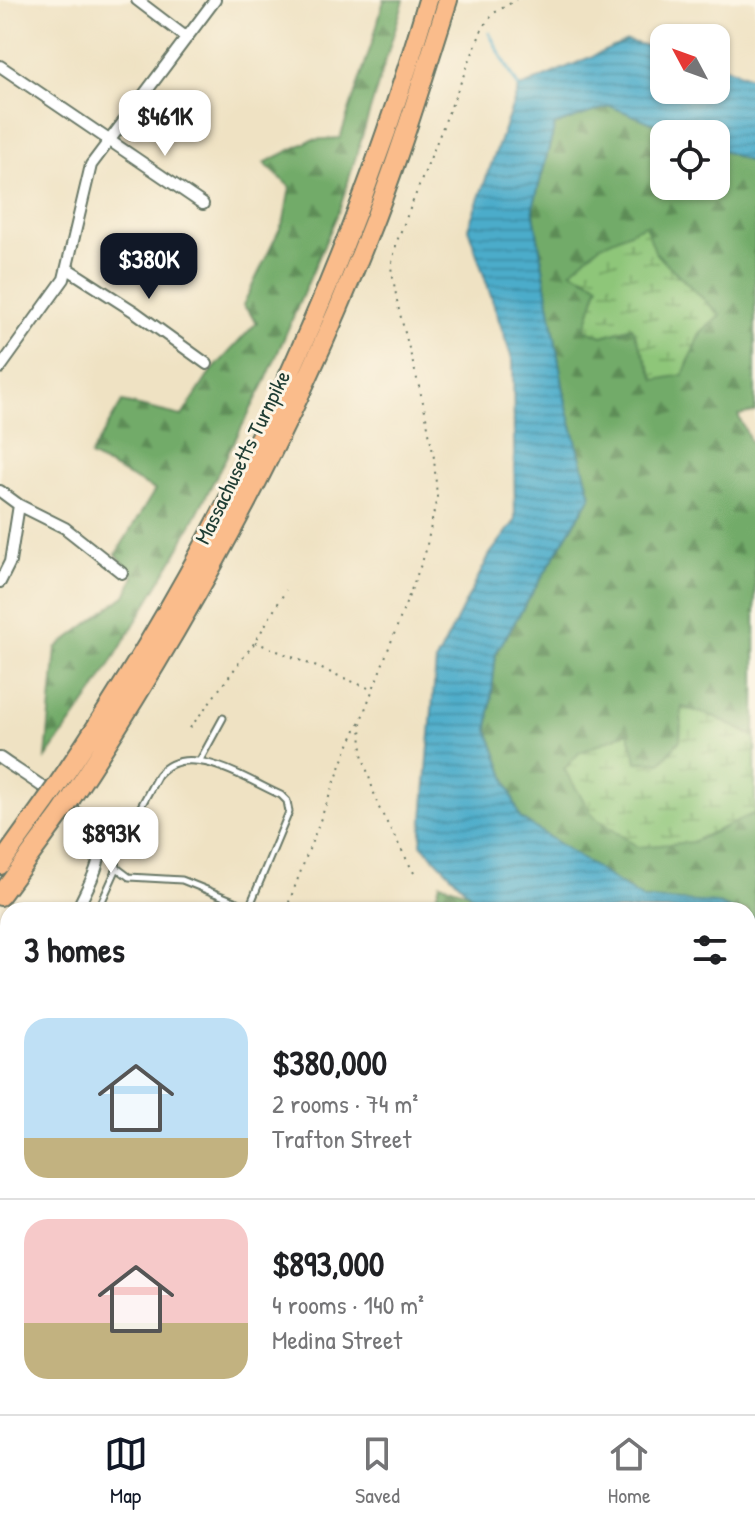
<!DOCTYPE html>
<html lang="en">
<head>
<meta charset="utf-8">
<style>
	body { margin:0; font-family:"Patrick Hand",sans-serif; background:#f6f6f6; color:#202124; height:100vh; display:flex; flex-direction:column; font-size:30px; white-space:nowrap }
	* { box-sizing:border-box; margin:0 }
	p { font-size:26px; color:#757577 }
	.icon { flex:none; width:44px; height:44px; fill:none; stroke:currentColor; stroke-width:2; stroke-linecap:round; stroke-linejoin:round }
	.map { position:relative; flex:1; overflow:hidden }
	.sheet { position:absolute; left:0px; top:902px; width:756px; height:512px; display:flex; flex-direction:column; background:#fff; border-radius:24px 24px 0 0; box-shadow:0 2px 6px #0004 }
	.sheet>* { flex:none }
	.needle { width:52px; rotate:311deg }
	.fabs { position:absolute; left:650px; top:24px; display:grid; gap:16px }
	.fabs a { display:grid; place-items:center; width:80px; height:80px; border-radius:16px; background:#fff; box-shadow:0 2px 6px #0004; font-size:40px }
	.price { position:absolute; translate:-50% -68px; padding:0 18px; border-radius:16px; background:#fff; color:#222; font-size:26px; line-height:52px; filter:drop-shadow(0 2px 4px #0008) }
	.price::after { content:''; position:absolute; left:50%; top:48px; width:24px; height:18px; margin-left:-12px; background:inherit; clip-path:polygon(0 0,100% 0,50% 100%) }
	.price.current { background:#111827; color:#fff }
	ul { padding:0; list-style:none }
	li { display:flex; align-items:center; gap:24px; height:200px; padding:0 24px }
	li+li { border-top:2px solid #e0e0e0 }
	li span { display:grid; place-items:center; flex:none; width:224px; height:160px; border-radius:24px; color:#555 }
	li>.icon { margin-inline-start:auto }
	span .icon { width:96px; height:96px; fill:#fffc; stroke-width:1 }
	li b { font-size:34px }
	h2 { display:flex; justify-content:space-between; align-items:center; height:96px; padding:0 24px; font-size:34px }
	.tab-bar { display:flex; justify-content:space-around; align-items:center; height:112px; border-top:2px solid #e0e0e0; background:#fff; font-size:22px; color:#757577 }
	.tab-bar a { display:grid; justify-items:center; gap:4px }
	.tab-bar .current { color:#111827 }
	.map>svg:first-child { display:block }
	.forest { fill:url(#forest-firs); stroke:#48744e; stroke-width:2; fill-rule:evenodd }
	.wetland { fill:url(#wetland-marsh); stroke:#568256; stroke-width:2 }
	.water { fill:url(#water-rules); stroke:#35747f; stroke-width:2 }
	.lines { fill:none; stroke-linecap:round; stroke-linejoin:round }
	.stream { stroke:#4bacca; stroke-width:3 }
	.service-casing { stroke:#687766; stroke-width:9 }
	.minor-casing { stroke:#687766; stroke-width:14 }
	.motorway-casing { stroke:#687766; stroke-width:22 }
	.path { stroke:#687766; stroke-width:2; stroke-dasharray:2 6; stroke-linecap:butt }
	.service { stroke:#fff; stroke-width:5 }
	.minor { stroke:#fff; stroke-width:10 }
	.motorway { stroke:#fabc8b; stroke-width:18 }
	.motorway-bridge-casing { stroke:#687766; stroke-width:22; stroke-linecap:butt }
	.motorway-bridge { stroke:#fabc8b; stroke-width:18 }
	.labels { text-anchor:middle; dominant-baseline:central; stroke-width:6; stroke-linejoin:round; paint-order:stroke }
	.street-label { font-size:22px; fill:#1f3d34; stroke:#fcf5e5 }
</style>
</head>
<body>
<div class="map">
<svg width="755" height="1414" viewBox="0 0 755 1414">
	<defs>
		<pattern id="forest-firs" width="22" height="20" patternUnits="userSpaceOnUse" patternTransform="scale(2)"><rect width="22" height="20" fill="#72ab69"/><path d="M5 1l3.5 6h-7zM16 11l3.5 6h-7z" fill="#5d8c57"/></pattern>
		<pattern id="wetland-marsh" width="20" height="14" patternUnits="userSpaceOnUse" patternTransform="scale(2)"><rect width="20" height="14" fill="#8ec679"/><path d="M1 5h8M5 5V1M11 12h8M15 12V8" fill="none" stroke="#73a264"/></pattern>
		<pattern id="water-rules" width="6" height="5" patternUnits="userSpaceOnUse" patternTransform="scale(2)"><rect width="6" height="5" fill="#4bacca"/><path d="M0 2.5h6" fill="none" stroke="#3e8da5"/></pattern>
	</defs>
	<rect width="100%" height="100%" fill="#fcf5e5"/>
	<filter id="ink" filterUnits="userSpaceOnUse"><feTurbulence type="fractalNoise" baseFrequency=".0125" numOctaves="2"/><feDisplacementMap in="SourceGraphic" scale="16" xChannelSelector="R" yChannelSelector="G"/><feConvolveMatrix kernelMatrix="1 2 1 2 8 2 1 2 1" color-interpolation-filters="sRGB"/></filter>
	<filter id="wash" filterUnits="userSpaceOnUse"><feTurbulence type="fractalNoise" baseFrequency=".006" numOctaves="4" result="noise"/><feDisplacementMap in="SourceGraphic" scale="32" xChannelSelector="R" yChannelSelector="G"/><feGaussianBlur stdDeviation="1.8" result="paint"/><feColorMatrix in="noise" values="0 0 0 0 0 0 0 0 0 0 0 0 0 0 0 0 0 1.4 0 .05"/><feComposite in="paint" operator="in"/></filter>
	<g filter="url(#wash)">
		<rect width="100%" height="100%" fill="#efe2c3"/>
		<path class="forest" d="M 384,0 L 404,0 L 340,208 L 266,380 L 175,556 L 95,690 L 46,758 L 56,648 L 127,594 L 134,576 L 116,554 L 155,490 L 90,456 L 122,402 L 182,416 L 210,373 L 257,322 L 243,305 L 284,220 L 290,187 L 264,163 L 311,140 L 340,138 L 373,40 Z
			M 610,106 L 680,134 L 664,134 L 664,186 L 716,186 L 716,148 L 755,164 L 755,412 L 738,415 L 755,451 L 755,737 L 715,717 L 682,707 L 680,740 L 661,763 L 637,762 L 628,732 L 579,753 L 692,842 L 755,813 L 755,919 L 748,916 L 748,910 L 733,910 L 715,903 L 643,899 L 520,818 L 488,730 L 496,653 L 591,496 L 566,403 L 533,208 L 555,125 ZM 656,253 L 720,316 L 701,333 L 683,375 L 632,327 L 602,336 L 585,329 L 599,284 L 572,271 Z
			M 440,883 L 467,892 L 485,910 L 432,910 Z
			M 8,1270 L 8,1406 L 731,1406 L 735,1414 L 0,1414 L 0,1271 Z"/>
		<path class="wetland" d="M 645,225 L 656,254 L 720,315 L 700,333 L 683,375 L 655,380 L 632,327 L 602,336 L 585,329 L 599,284 L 571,271 L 599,246 Z
			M 682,707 L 715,717 L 755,737 L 755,813 L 692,842 L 638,847 L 594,817 L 564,769 L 579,753 L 628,732 L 637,762 L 661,763 L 680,740 Z"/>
		<path class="water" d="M 627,41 L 664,50 L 664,90 L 716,90 L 716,63 L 755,79 L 755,164 L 716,148 L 716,134 L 680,134 L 610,106 L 555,125 L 533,208 L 566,403 L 591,496 L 496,653 L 488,730 L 520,818 L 643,899 L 715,903 L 733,910 L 485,910 L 421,844 L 436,661 L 490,554 L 515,521 L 513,362 L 468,228 L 519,88 Z
			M 748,916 L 755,919 L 755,1414 L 735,1414 L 731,1406 L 748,1406 Z"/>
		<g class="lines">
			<path class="stream" d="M 489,33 L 519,88"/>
		</g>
	</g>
	<g filter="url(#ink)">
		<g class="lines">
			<defs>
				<path id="service" d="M 200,760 L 223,718
					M 100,837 L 120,845 L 158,775 C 187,739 247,780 281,795 L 287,801 L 289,812 L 248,910
					M 120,845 L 116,859 L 117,868 L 129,877 L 182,880 L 249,907
					M 98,910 L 117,868
					M 0,1094 L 8,1097"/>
				<path id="minor" d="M 137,0 L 187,38
					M 0,66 L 203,204
					M 68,269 L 135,312 L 207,364
					M 0,368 L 64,279 L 91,165 L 215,0
					M 0,491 L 19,505 L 65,528 L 122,573
					M 0,582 L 10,562 L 19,505
					M 0,758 C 22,774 100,819 100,846 C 101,867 85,891 77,910
					M 0,1091 L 8,1072"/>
				<path id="motorway" d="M 56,787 C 221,547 347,279 428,0
					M 72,797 C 189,620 288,439 366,241 C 398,162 422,81 448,0
					M 0,865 L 46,801
					M 0,896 L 62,812"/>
			</defs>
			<use href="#service" class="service-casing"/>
			<use href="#minor" class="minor-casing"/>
			<use href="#motorway" class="motorway-casing"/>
			<path class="path" d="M 255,642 L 371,689
				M 190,728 L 255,642 L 286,590
				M 414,873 L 378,806 L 362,754 L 361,720 L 425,554 L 437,497 L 434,458 L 424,406 L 398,306 L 391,267 L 397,241 L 483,27 L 494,13 L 516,0
				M 286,910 L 348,747 L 360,721
				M 0,1238 L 8,1238
				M 0,1372 L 8,1375
				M 79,1406 L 96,1414
				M 679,1406 L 684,1414
				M 727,1406 L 729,1414"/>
			<use href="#service" class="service"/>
			<use href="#minor" class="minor"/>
			<use href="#motorway" class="motorway"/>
			<defs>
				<path id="motorway-bridge" d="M 46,801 L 56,787
					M 62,812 L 72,797"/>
			</defs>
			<use href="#motorway-bridge" class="motorway-bridge-casing"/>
			<use href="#motorway-bridge" class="motorway-bridge"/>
		</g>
	</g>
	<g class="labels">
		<g class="street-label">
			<text transform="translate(242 457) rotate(-64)">Massachusetts Turnpike</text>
		</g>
	</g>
</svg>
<div class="fabs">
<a><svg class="needle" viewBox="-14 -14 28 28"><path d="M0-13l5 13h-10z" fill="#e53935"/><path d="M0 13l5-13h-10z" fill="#757577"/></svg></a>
<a><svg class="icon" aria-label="locate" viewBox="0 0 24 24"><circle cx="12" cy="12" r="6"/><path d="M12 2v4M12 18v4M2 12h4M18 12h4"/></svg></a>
</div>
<b class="price" style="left:165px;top:158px">$461K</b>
<b class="price current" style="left:149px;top:301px">$380K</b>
<b class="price" style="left:111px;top:875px">$893K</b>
<section class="sheet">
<h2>3 homes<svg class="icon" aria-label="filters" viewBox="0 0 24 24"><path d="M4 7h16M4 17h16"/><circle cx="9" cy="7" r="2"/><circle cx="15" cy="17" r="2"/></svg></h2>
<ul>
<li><span style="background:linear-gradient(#bfe0f5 75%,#c2b280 0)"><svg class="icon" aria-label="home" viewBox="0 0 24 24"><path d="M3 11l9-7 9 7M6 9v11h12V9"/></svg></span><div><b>$380,000</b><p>2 rooms · 74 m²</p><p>Trafton Street</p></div></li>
<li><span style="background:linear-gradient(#f6c9c9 65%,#c2b280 0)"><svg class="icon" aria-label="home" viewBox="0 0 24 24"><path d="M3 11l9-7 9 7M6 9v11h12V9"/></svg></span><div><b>$893,000</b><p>4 rooms · 140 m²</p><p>Medina Street</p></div></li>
</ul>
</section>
</div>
<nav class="tab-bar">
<a class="current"><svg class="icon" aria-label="map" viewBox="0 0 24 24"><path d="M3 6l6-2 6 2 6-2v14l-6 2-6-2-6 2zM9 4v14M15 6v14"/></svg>Map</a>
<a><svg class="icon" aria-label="saved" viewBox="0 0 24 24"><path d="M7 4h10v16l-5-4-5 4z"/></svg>Saved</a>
<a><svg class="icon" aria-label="home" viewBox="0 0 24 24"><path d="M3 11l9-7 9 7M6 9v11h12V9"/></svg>Home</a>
</nav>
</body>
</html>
